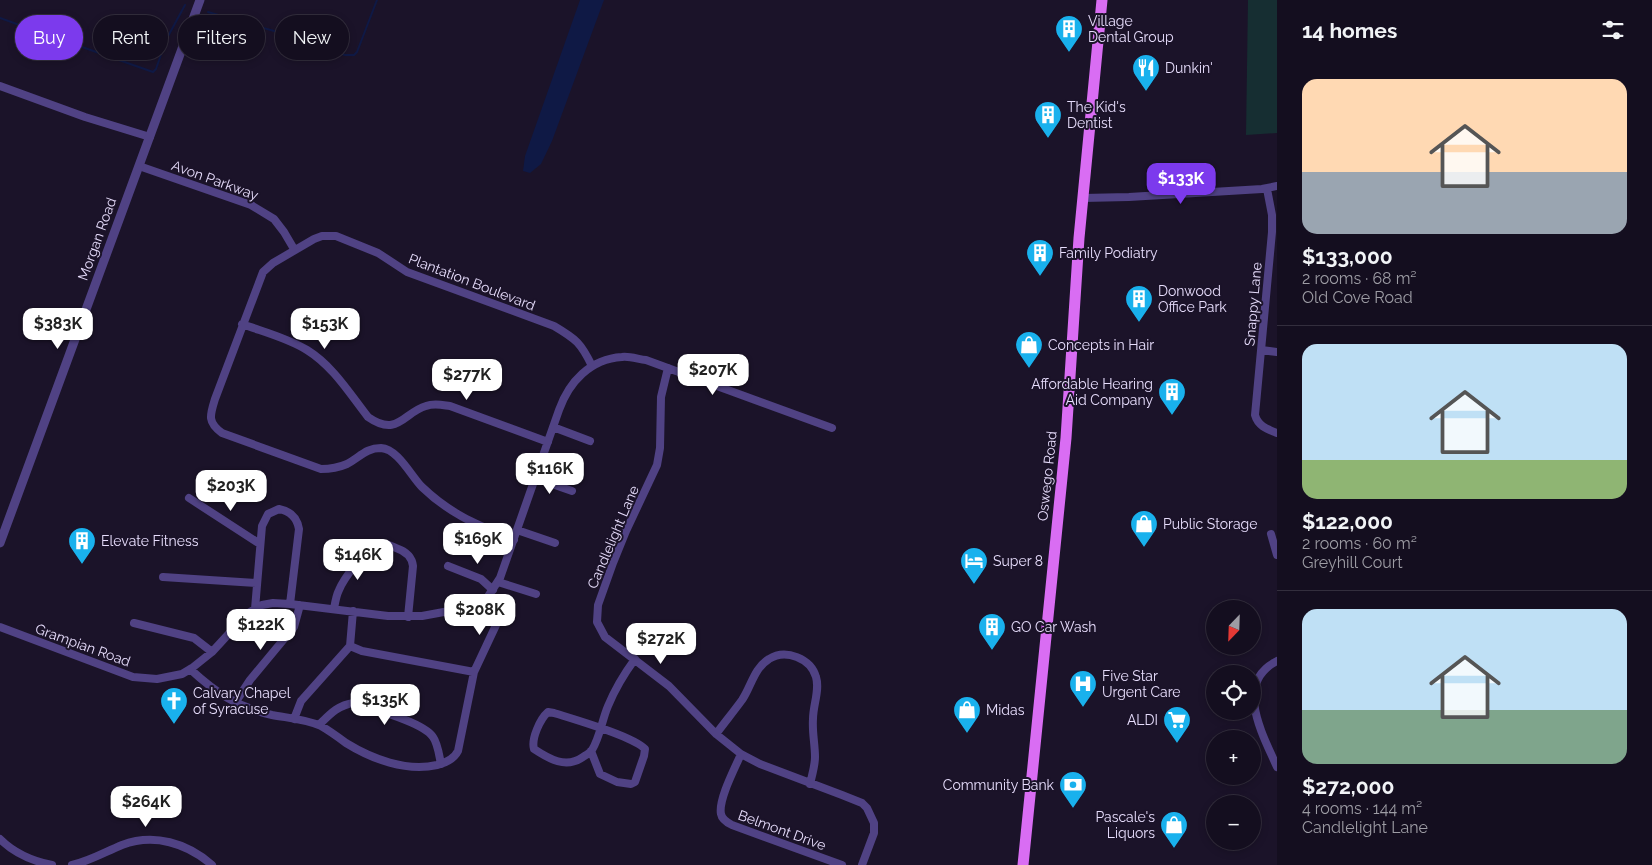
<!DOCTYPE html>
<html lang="en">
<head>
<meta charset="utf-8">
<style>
	body { margin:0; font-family:Raleway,sans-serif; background:#211c2c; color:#f1f3f6; height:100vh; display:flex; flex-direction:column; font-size:19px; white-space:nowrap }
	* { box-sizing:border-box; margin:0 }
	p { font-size:16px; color:#9d9ca4 }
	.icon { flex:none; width:28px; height:28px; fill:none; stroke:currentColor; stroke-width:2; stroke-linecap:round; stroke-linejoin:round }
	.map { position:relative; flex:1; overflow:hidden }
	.sheet { display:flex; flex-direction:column; background:#140e1f; width:375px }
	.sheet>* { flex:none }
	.guide { position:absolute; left:15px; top:15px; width:475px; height:45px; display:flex; gap:10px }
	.needle { width:32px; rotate:203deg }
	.tools { position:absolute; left:1206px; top:600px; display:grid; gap:10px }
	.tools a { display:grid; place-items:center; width:55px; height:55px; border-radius:50%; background:#140e1f; box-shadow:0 2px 8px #0003,0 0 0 1px #332e3d; font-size:25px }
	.price { position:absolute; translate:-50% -42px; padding:0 11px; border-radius:10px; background:#fff; color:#222; font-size:16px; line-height:32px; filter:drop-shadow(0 1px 2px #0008) }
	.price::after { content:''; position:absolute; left:50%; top:30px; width:15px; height:11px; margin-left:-8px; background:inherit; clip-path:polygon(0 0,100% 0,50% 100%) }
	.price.active { background:#7c3aed; color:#fff }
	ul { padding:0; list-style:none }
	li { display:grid; align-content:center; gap:10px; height:265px; padding:0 25px }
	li+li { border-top:1px solid #332e3d }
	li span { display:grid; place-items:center; height:155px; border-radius:15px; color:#555 }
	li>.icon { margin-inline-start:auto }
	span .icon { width:90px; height:90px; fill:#fffc; stroke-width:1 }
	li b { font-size:21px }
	h2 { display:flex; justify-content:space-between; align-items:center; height:60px; padding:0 25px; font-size:21px }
	.pill { padding:0 18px; border-radius:22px; background:#140e1f; box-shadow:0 2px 8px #0003,0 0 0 1px #332e3d; font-size:18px; line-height:45px }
	.pill.active { background:#7c3aed; color:#fff }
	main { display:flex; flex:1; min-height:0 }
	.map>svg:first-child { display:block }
	.green { fill:#162e32 }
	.water { fill:#0f1945 }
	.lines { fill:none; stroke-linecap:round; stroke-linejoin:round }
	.stream { stroke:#0f1945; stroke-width:2 }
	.minor { stroke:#504284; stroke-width:8 }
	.tertiary { stroke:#504284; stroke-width:9 }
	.primary { stroke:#d96df3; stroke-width:11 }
	.labels { text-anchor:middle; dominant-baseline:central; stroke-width:4; stroke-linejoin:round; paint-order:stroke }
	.poi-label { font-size:14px; fill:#e7ddfc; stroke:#1b1329; text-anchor:start }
	.street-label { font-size:14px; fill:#e7ddfc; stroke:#1b1329 }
</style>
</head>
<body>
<main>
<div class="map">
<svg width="1277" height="865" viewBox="0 0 1277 865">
	<rect width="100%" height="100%" fill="#1b1329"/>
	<path class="green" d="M 1248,0 L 1277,0 L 1277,133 L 1246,135 Z"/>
	<path class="water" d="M 580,0 L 604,0 L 552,141 L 541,164 L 530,173 L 523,171 L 525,156 Z"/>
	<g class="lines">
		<path class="stream" d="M 208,12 L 302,39 L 345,55 L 354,55 L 357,52 L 377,0
			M 0,18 L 25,27
			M 48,35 L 153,72 L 156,69 L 166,40 L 185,5"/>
		<path class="minor" d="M 0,86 L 85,117 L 150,137
			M 139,166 L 251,205 L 274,219 L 284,232 L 294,249
			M 1267,189 L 1272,215 L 1272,232 L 1255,415 C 1258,426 1267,429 1277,433
			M 1083,198 L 1129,197 L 1262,189 L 1277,186
			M 242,324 C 264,332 288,338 307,350 C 333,366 350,394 368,417 C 398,438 404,412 426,406 C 434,403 442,405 450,406 L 548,442
			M 1261,350 L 1277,352
			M 668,368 L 661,397 L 660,448 L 657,465 L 626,531 L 613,563 L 598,605 L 597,622 L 605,637 L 669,686 L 716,734 L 741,754 L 760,764 L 842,795 L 862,803 L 867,808 L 874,823 L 874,833 L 862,865
			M 553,427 L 590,441
			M 535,478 L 572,491
			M 189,498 L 260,544
			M 517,530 L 555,543
			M 1271,534 L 1277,555
			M 514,540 C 478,525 451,515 422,487 C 411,476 398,449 381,448 C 366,448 360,457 347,464 C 340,467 330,469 321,469 L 222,433 C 207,422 210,415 215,399 L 263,272 L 273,263 L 314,239 L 322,236 L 336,236 L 378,253 L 407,272 L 554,326 C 576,339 581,343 592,366
			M 448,566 L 481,579 L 493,590
			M 163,577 L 256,583
			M 498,582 L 536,594
			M 255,609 L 262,526 L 268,514 L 279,509 C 290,511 297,517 299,529 L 290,604
			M 334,609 C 335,603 336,596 339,590 C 343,580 367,546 378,543 C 384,542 391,546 396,548 C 405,551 412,557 413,566 L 408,617
			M 134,623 L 194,638 L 212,652
			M 0,627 L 133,677 L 157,679 L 182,674 L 192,668 L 212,652 L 247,614 L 255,609 L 262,605 L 273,603 L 290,604 L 388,616 L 422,616 L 460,609 L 474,604 L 487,598 L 500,578 L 559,410 C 569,382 590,359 622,357 C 629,356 638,359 646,360 L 832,428
			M 350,646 L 362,651 L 474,672
			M 1277,661 C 1233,683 1263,735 1277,767
			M 190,669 C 216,693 237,707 272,715 C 288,718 306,719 321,726 C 330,731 338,737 346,743 C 372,759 406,772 437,765 C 445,763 454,759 458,751 L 474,672 L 497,623 L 494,610 L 487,598
			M 235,703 L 250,680 L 294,627 L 300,605
			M 294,719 L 301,701 L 350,646 L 353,611
			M 319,725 C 330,714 338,705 354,703 C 372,709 423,722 433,737 C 438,744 439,755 441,764
			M 716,734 C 725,722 734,711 742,700 C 751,687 754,668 769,659 C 786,648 811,659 816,677 C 820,690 813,705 813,719 C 812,732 815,744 815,757 C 815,766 812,775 810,784
			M 591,751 L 600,774 L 617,782 L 631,784 L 635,782 L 644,756 L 645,749 C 633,736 573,719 554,713 L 548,712 C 540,719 531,739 534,749 C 549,759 566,769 583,757 C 586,755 590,753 592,750 C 600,737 602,720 608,706 C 615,689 624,674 635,659
			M 741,754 C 735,768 718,800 721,814 C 722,820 728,823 732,825 L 842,865
			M 0,839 C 15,854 32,861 52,865
			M 72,865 C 90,861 105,852 122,845 C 154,833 187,843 212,865"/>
		<path class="tertiary" d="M 0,543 L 200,0"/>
		<path class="primary" d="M 1023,865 L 1066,438 L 1079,238 L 1102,0"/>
	</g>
	<defs>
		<symbol id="building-pin" viewBox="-11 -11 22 30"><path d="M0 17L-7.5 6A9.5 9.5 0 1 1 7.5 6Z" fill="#19b1ed" stroke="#1b1329"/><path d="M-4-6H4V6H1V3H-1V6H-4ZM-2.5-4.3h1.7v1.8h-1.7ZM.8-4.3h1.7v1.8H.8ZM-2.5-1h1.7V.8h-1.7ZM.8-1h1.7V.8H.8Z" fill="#fff"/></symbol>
		<symbol id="restaurant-pin" viewBox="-11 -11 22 30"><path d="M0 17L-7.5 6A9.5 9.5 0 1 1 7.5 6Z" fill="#19b1ed" stroke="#1b1329"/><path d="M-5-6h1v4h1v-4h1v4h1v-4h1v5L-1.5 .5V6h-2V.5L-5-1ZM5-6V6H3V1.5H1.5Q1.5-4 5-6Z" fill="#fff"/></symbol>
		<symbol id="shop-pin" viewBox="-11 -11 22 30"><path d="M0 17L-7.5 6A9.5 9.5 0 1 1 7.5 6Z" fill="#19b1ed" stroke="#1b1329"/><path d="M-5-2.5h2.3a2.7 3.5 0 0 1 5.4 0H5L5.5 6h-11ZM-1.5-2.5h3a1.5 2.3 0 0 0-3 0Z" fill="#fff"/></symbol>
		<symbol id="hotel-pin" viewBox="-11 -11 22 30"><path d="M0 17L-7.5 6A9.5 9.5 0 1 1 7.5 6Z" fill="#19b1ed" stroke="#1b1329"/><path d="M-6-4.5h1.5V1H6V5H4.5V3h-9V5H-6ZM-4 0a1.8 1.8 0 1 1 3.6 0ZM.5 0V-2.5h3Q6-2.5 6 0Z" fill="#fff"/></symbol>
		<symbol id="hospital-pin" viewBox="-11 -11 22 30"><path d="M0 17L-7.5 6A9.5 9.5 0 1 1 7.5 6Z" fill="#19b1ed" stroke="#1b1329"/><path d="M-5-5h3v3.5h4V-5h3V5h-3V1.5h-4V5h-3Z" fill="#fff"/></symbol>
		<symbol id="church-pin" viewBox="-11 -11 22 30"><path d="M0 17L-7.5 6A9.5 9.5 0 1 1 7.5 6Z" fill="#19b1ed" stroke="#1b1329"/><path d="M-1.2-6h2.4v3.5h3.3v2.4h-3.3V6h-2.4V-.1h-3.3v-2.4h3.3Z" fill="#fff"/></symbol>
		<symbol id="supermarket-pin" viewBox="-11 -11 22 30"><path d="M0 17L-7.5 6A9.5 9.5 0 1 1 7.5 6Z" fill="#19b1ed" stroke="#1b1329"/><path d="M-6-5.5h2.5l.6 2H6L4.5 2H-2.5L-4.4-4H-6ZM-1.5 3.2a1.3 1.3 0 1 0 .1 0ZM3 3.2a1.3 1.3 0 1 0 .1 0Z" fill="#fff"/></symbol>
		<symbol id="bank-pin" viewBox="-11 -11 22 30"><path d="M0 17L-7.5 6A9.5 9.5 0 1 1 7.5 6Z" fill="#19b1ed" stroke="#1b1329"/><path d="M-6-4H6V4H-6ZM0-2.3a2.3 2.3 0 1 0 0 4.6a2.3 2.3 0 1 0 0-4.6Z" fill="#fff"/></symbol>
	</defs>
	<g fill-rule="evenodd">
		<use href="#building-pin" x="1053" y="13" width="32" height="43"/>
		<use href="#restaurant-pin" x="1130" y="52" width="32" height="43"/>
		<use href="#building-pin" x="1032" y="99" width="32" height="43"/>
		<use href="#building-pin" x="1024" y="237" width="32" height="43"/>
		<use href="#building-pin" x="1123" y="283" width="32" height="43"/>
		<use href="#shop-pin" x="1013" y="329" width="32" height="43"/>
		<use href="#building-pin" x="1156" y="376" width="32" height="43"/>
		<use href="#shop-pin" x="1128" y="508" width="32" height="43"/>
		<use href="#building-pin" x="66" y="525" width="32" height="43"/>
		<use href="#hotel-pin" x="958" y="545" width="32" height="43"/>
		<use href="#building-pin" x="976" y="611" width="32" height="43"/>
		<use href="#hospital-pin" x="1067" y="668" width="32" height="43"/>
		<use href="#church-pin" x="158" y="685" width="32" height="43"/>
		<use href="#shop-pin" x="951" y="694" width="32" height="43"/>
		<use href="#supermarket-pin" x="1161" y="704" width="32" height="43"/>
		<use href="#bank-pin" x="1057" y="769" width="32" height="43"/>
		<use href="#shop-pin" x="1158" y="809" width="32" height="43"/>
	</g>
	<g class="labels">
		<g class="poi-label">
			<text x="1088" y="21">Village<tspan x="1088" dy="16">Dental Group</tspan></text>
			<text x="1165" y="68">Dunkin'</text>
			<text x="1067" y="107">The Kid's<tspan x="1067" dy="16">Dentist</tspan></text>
			<text x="1059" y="253">Family Podiatry</text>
			<text x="1158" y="291">Donwood<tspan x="1158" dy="16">Office Park</tspan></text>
			<text x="1048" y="345">Concepts in Hair</text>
			<text x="1153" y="384" text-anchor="end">Affordable Hearing<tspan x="1153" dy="16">Aid Company</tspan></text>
			<text x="1163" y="524">Public Storage</text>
			<text x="101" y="541">Elevate Fitness</text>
			<text x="993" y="561">Super 8</text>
			<text x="1011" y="627">GO Car Wash</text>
			<text x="1102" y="676">Five Star<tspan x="1102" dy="16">Urgent Care</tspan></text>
			<text x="193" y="693">Calvary Chapel<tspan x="193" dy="16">of Syracuse</tspan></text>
			<text x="986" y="710">Midas</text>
			<text x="1158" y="720" text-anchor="end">ALDI</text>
			<text x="1054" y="785" text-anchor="end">Community Bank</text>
			<text x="1155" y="817" text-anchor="end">Pascale's<tspan x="1155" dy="16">Liquors</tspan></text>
		</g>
		<g class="street-label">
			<text transform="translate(215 180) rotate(20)">Avon Parkway</text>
			<text transform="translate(97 239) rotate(-70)">Morgan Road</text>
			<text transform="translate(472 282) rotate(21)">Plantation Boulevard</text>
			<text transform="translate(1253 304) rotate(-85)">Snappy Lane</text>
			<text transform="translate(1047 476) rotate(-84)">Oswego Road</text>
			<text transform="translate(613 537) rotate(-67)">Candlelight Lane</text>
			<text transform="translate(83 645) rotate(20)">Grampian Road</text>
			<text transform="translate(782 830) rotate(20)">Belmont Drive</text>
		</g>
	</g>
</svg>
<div class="tools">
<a><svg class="needle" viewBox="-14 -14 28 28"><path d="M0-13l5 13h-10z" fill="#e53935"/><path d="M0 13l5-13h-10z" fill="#9d9ca4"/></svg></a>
<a><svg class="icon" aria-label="locate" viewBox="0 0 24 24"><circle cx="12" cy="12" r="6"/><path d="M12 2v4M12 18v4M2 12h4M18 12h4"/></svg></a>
<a>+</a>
<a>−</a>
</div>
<b class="price active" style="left:1181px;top:205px">$133K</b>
<b class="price" style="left:58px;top:350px">$383K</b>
<b class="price" style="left:325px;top:350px">$153K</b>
<b class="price" style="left:713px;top:396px">$207K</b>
<b class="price" style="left:467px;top:401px">$277K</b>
<b class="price" style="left:550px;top:495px">$116K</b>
<b class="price" style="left:231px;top:512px">$203K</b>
<b class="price" style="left:478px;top:565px">$169K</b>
<b class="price" style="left:358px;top:581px">$146K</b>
<b class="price" style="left:480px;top:636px">$208K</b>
<b class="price" style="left:261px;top:651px">$122K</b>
<b class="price" style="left:661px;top:665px">$272K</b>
<b class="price" style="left:385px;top:726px">$135K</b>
<b class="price" style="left:146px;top:828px">$264K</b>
<div class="guide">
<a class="pill active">Buy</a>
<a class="pill">Rent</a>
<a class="pill">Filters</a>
<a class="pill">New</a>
</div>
</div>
<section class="sheet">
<h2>14 homes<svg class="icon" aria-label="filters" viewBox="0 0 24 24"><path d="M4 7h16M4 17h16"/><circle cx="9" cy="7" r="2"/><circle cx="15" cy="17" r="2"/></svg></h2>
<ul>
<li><span style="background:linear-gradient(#ffd9b3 60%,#9aa5b1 0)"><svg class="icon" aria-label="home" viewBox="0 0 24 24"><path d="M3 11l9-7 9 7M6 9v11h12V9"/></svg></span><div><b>$133,000</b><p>2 rooms · 68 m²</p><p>Old Cove Road</p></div></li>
<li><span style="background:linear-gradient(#bfe0f5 75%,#8fb573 0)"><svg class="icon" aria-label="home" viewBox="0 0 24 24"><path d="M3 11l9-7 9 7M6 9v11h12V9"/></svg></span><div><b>$122,000</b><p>2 rooms · 60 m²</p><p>Greyhill Court</p></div></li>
<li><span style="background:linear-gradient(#bfe0f5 65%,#7fa58c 0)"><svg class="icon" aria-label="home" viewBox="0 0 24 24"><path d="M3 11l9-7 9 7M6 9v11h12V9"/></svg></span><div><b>$272,000</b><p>4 rooms · 144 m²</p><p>Candlelight Lane</p></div></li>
</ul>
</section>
</main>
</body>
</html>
